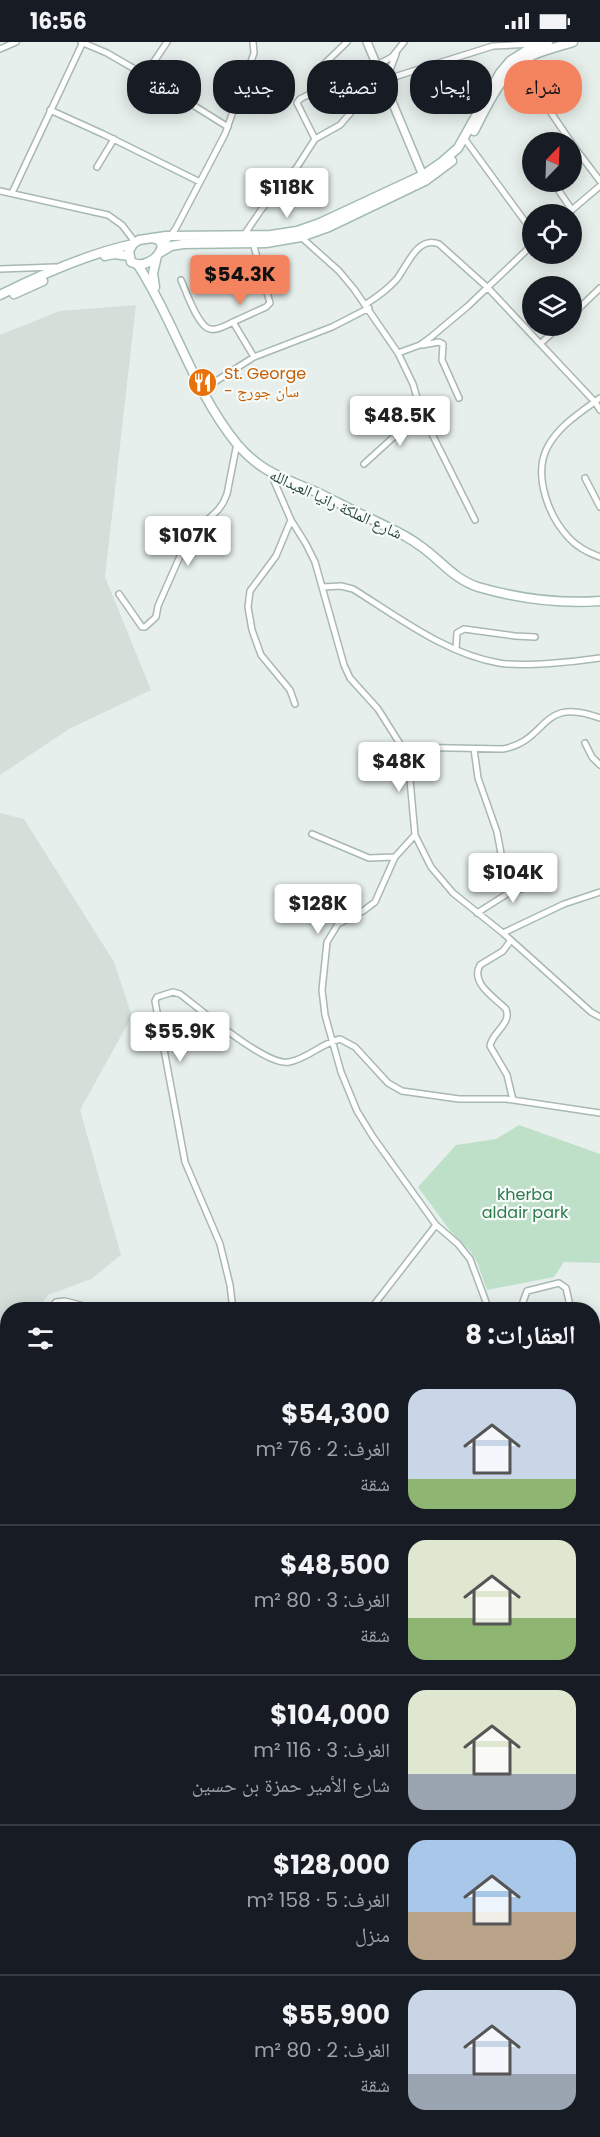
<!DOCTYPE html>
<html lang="ar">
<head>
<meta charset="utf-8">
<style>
	body { margin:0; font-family:Poppins,"Noto Naskh Arabic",sans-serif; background:#242831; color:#f1f3f6; direction:rtl; height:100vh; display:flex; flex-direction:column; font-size:22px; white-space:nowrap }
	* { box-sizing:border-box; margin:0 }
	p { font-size:20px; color:#9ea1a6 }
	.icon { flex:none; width:33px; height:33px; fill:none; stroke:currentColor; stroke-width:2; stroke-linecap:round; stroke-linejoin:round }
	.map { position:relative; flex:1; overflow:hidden; direction:ltr }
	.sheet { position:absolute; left:0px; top:1260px; width:600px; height:836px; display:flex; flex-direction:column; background:#171b24; border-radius:24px 24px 0 0; box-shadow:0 3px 15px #0003; direction:rtl }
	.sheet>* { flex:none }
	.hud { position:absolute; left:18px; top:18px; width:564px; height:54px; direction:rtl; display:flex; gap:12px }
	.needle { width:39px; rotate:23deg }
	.controls { position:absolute; left:522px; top:90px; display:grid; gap:12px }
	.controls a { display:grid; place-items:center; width:60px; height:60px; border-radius:50%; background:#171b24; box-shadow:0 3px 15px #0003; font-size:30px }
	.price { position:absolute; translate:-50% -51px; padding:0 14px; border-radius:6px; background:#fff; color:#222; font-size:20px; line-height:39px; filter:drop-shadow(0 2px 3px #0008) }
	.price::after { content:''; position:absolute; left:50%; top:36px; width:18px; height:14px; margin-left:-9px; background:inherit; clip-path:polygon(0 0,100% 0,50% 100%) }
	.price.on { background:#f4845f; color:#111 }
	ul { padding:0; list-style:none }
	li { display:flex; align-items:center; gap:18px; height:150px; padding:0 24px }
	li+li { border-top:2px solid #363941 }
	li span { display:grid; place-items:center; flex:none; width:168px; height:120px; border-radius:18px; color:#555 }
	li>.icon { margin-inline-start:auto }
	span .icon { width:72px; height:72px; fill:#fffc; stroke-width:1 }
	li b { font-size:26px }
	h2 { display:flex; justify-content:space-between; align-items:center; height:72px; padding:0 24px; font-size:26px }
	.pill { padding:0 21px; border-radius:24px; background:#171b24; box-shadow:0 3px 15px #0003; font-size:21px; line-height:54px }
	.pill.on { background:#f4845f; color:#111 }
	.status { display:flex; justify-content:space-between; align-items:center; height:42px; padding:0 30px; background:#171b24; direction:ltr }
	.status svg { height:16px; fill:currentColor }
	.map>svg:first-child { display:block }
	.built { fill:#d4dfda }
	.green { fill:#bfe0c8 }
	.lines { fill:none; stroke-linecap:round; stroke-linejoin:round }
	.minor-casing { stroke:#a8b8b2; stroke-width:8 }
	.tertiary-casing { stroke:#a8b8b2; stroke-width:10 }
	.secondary-casing { stroke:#a4bbb3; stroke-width:11 }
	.minor { stroke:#fff; stroke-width:5 }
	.tertiary { stroke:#fff; stroke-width:7 }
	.secondary { stroke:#fff; stroke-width:8 }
	.labels { text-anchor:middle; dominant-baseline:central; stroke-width:4.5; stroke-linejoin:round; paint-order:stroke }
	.food-label { font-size:16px; fill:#c56008; stroke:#f7fbf9; text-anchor:start }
	.street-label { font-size:16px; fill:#24423a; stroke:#f7fbf9 }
	.park-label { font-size:16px; fill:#2d7a4b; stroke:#f7fbf9 }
</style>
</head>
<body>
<div class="status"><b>16:56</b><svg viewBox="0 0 49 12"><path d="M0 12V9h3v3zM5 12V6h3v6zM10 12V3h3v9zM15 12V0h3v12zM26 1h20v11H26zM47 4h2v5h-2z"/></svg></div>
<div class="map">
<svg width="600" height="2095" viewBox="0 0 600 2095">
	<rect width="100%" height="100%" fill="#e6efeb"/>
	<path class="built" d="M 136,263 L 105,535 L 151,648 L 69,687 L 0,733 L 0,293 L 60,269 Z
		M 0,771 L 24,777 L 114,920 L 132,974 L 80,1068 L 121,1213 L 91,1237 L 48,1253 L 38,1267 L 8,1268 L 7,1298 L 0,1296 Z"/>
	<path class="green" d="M 519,1083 L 600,1112 L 600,1221 L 564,1220 L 554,1235 L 487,1248 L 477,1220 L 470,1209 L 451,1190 L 418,1145 L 456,1103 L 496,1097 Z
		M 600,1769 L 600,1882 L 593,1883 L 593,1775 Z
		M 600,1918 L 600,1968 L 593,1970 L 593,1919 Z
		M 343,2088 L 437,2088 L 436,2095 L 336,2095 Z"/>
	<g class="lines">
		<defs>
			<path id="minor" d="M 81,0 L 107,11 L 145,33 L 228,85
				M 0,7 L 16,0
				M 377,23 L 392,15 L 404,0
				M 517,24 L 521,33 L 541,56 L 571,100
				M 145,33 L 167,0
				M 383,38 L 390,28 L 396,12
				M 385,44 L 394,35 L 493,4 L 534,2
				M 50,68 L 103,92 L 200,140
				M 464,96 L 532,189
				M 315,97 L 297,61 L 300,57 L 325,44 L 320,26 L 347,0
				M 572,102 L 600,139
				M 97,125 L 114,97
				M 0,149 L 108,173 L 122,183 L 135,200
				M 559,149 L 572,168
				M 12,151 L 83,0
				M 567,172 L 600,144
				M 244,193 L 261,168 L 297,125 L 315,97 L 340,83 L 352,69 L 387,47
				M 301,195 L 339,229 L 354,247 L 398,311 L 413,342 L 421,370 L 475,478
				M 253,201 L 270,261 L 266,265 L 233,280 L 254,315
				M 162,206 L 176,186 L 225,92 L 254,11 L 253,0
				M 0,227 L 55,225
				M 181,238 C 186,249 198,285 210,287 C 217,289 227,283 233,280
				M 366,262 C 377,255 387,248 396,238 C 407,225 417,193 439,202 L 488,246 L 595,360 L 600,368
				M 572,273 L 600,246
				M 541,301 L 560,284
				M 422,303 L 439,300 L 443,302 L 442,318 L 459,356
				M 398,311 L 420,303 L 431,295 L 468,264 L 532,203
				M 202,348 L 254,315 L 332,285 L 369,266
				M 600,356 C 581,370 558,384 547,406 C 533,434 549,475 569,496 C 577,505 589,511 600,515
				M 364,422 L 421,370
				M 271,432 L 291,478 L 306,502 L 315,520 L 344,623 L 350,636 L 378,667 L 402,705 L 410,738 L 415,793 L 431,825 L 453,851 L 503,891 L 591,970 L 600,975
				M 585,436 L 600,465
				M 291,478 L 276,514 L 250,549 L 248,565 L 252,588 L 261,613 L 290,648 L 295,662
				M 322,545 L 341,544 L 353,547 C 398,575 446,612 499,621 C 524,625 574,620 600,616
				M 119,552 L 142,585 L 145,585 L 156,575 L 158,564 L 188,496 L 218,468 L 223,461 L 227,452 L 237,401
				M 456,607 L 457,591 L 464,587 L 515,594 L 535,595
				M 585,701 L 592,715 L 600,723
				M 402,705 L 503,707 C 549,699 539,653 600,676
				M 474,707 L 478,736 L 497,790 L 502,817
				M 312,792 L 369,816 L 395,815 L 415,793
				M 395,815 L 375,860 L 363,869 L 338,882 L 327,900 L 322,948 L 325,973 L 341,1030 L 357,1069 L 373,1095 L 436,1183 L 458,1202 L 470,1217 L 489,1268
				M 477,871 L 510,850 L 544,841
				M 503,891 L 564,862 L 600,850
				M 511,898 L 503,909 L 480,923 C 470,941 494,955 506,967 C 512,982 492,990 490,1004 L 507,1033 L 513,1058
				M 49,1268 L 56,1260 L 65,1259 L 88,1265 L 115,1264 L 124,1268
				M 233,1268 L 230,1243 L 220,1202 L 185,1120 L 155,959 L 157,955 L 173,950 L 180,952 C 200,967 267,1025 289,1020 C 307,1017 322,1001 340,997 L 355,1005 L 388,1041 L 402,1049 L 459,1057 L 506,1057 L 600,1071
				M 370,1268 L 436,1183
				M 520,1268 L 527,1249 L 559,1241 L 566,1246 L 571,1268
				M 0,1319 L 8,1318
				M 592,1319 L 600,1317
				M 0,1502 L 8,1507
				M 0,1528 L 8,1525
				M 592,1714 L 600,1721
				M 0,1761 L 8,1764
				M 592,1771 L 600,1765
				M 0,1782 L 8,1787
				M 0,1903 L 8,1899
				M 0,1981 L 3,1992 L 0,2003
				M 0,2084 L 8,2086
				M 12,2088 L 32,2095
				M 86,2088 L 96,2095
				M 138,2088 L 140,2095
				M 579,2088 L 582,2095
				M 180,2095 L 183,2088
				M 442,2095 L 443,2088
				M 517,2095 L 518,2088"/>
			<path id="tertiary" d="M 367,0 L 424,136"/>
			<path id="secondary" d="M 474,89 C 487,64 502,29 529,15 C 542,8 558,5 573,0
				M 155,197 L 158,197 L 162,203 C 160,216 144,227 131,220 L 129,209 L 133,202 L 139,198 L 166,194 L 271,193 L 297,189 L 320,181 L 423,133 L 442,120 L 458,106 L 500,31 L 510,19 L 529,7 L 548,0
				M 161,210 L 171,204 L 183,202 L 266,201 L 301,195 L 329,185 L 425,139 L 452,119
				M 105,214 L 114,212 L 129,214
				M 138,223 C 175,280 193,348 237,402 C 261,430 281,435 314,449 C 332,457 349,467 367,475 C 385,484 403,491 419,503 C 440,517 453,537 478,545 C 516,556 560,562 600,559
				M 155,245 L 153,231 L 157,214
				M 14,252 L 43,239
				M 0,253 C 42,232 87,212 133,202"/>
		</defs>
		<use href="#minor" class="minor-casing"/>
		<use href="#tertiary" class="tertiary-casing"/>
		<use href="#secondary" class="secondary-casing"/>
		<use href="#minor" class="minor"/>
		<use href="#tertiary" class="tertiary"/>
		<use href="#secondary" class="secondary"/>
	</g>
	<defs>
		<symbol id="restaurant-disc" viewBox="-11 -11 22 22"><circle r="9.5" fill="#e8710a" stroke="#f7fbf9"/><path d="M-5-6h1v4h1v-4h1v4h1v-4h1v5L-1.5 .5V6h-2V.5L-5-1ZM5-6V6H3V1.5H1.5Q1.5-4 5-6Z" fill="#fff"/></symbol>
	</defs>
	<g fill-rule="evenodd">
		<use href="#restaurant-disc" x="186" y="324" width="33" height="33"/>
	</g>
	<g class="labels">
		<g class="food-label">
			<text x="224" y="331">St. George<tspan x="224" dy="18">- سان جورج</tspan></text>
		</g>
		<g class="street-label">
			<text transform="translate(336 462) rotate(25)">شارع الملكة رانيا العبدالله</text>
		</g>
		<g class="park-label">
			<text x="525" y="1152">kherba<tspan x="525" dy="18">aldair park</tspan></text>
		</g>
	</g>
</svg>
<div class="controls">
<a><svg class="needle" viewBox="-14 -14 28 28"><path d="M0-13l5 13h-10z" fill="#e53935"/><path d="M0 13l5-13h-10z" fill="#9ea1a6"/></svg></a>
<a><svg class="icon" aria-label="locate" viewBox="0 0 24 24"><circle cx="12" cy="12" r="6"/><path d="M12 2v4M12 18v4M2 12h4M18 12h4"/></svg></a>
<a><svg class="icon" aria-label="layers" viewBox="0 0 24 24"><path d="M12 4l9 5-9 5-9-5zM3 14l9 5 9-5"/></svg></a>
</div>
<b class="price" style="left:287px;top:177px">$118K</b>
<b class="price on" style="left:240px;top:264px">$54.3K</b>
<b class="price" style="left:400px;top:405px">$48.5K</b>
<b class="price" style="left:188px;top:525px">$107K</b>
<b class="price" style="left:399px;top:751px">$48K</b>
<b class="price" style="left:513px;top:862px">$104K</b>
<b class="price" style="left:318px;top:893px">$128K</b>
<b class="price" style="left:180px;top:1021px">$55.9K</b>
<div class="hud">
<a class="pill on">شراء</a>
<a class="pill">إيجار</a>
<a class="pill">تصفية</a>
<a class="pill">جديد</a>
<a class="pill">شقة</a>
</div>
<section class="sheet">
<h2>العقارات: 8<svg class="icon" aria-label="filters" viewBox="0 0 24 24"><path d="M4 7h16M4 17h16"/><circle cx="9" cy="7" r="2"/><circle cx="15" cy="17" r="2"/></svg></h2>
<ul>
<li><span style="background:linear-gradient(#c9d6e8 75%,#8fb573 0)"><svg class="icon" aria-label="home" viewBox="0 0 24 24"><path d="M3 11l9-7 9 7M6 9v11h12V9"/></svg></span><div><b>$54,300</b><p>الغرف: 2 · 76 m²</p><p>شقة</p></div></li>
<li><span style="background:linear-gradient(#dfe7d0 65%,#8fb573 0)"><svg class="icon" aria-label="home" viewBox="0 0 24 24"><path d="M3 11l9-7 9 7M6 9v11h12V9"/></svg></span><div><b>$48,500</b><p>الغرف: 3 · 80 m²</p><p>شقة</p></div></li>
<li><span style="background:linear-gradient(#dfe7d0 70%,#9aa5b1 0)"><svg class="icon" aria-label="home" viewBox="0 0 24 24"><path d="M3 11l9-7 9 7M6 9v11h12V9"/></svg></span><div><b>$104,000</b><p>الغرف: 3 · 116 m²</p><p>شارع الأمير حمزة بن حسين</p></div></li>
<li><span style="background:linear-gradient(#a9c7e8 60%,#b9a48a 0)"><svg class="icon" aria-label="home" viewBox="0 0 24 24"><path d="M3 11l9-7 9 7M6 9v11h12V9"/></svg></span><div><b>$128,000</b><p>الغرف: 5 · 158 m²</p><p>منزل</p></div></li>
<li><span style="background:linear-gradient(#c9d6e8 70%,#9aa5b1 0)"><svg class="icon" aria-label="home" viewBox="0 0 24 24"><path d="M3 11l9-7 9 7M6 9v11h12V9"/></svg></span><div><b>$55,900</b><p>الغرف: 2 · 80 m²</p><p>شقة</p></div></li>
</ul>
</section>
</div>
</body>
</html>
